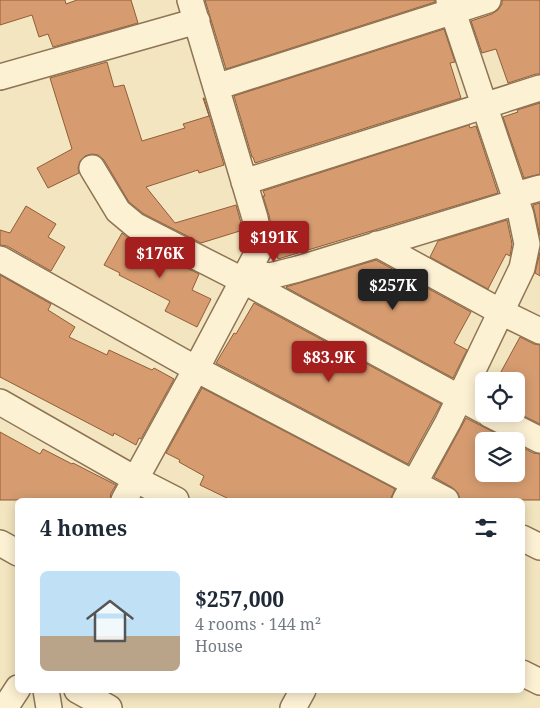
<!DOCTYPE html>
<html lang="en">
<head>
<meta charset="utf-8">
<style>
	body { margin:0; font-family:"Noto Serif",serif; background:#f6f6f7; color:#1f2937; height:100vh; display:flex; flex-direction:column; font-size:19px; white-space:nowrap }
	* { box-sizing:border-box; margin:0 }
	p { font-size:16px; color:#747a83 }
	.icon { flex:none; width:28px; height:28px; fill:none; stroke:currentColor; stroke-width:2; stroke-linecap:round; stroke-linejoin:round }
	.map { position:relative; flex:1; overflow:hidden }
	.sheet { position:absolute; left:15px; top:498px; width:510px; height:195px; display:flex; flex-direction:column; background:#fff; border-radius:8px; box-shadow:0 2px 12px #0003 }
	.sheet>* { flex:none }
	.tools { position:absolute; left:475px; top:372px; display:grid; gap:10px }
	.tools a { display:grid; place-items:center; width:50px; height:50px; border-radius:8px; background:#fff; box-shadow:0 2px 12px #0003; font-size:25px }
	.price { position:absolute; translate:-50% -42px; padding:0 11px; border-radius:5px; background:#a51f1e; color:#fff; font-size:16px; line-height:32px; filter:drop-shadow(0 1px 2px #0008) }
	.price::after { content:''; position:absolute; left:50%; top:30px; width:15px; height:11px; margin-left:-8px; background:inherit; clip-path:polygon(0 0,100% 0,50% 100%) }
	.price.active { background:#222; color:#fff }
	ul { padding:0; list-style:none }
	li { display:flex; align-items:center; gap:15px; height:125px; padding:0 25px }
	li+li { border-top:1px solid #e0e1e3 }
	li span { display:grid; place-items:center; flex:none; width:140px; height:100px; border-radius:8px; color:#555 }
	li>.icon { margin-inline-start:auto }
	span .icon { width:60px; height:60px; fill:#fffc; stroke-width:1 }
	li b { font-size:21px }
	h2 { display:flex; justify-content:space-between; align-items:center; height:60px; padding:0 25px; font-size:21px }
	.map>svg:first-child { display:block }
	.building { fill:#d69c70; stroke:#905d38 }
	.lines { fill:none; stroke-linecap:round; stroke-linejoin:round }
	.minor-casing { stroke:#8e7455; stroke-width:28 }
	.minor { stroke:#fdf1d4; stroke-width:25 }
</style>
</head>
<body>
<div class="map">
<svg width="540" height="708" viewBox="0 0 540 708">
	<rect width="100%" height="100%" fill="#f3e5bf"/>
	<path class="building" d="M 0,0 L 65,0 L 66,4 L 77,0 L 131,0 L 138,23 L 53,47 L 48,34 L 39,37 L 32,15 L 0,25 Z
		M 205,0 L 435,0 L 435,2 L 226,69 Z
		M 502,0 L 540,0 L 540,74 L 536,74 L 508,83 L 496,49 L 482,53 L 471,21 L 492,14 L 498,10 L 502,4 Z
		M 444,29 L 455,62 L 450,63 L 461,98 L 255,163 L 253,157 L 252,157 L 234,96 Z
		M 107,62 L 114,87 L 124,85 L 142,141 L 185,128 L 183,124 L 209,116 L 203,98 L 204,98 L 224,165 L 199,173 L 198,170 L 146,187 L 175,223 L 236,205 L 243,230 L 201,243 L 144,214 L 129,202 L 104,160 L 98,155 L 92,154 L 85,156 L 80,161 L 78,168 L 79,173 L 48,188 L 37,168 L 72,149 L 50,78 Z
		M 540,103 L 540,174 L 524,178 L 503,117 L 518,112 L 517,110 Z
		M 469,125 L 470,128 L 476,126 L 498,193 L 278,259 L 273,245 L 273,235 L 269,215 L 263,196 L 265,196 L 263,191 Z
		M 540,203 L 540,236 L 533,205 Z
		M 26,206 L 56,224 L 48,237 L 65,247 L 51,271 L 7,246 L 0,245 L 0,230 L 10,233 Z
		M 507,220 L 512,244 L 510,256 L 506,254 L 488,289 L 430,257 L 438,241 Z
		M 122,233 L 129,239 L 199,274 L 192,290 L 211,299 L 197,327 L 165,311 L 170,301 L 119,275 L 120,273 L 104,265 Z
		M 540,252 L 540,276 L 535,273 Z
		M 376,260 L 471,312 L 454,343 L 467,350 L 453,378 L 287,288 L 286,287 Z
		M 0,275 L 51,304 L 48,310 L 75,327 L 69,337 L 107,355 L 109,350 L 152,370 L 154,368 L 174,379 L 141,439 L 139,438 L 136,445 L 114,433 L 113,436 L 0,377 Z
		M 254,303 L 441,404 L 408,464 L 216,363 L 234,333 L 236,334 Z
		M 520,337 L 534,344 L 540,345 L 540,424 L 516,412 L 516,381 L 496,381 Z
		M 202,388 L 395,489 L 390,500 L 231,500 L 200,485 L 204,476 L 179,462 L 180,460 L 166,453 Z
		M 466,418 L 511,441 L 484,441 L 484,474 L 516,474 L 516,444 L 533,453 L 540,454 L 540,500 L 460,500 L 458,493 L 453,488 L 434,477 Z
		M 0,432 L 40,454 L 43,449 L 72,464 L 73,463 L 116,485 L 111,493 L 110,500 L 0,500 Z"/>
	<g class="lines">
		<defs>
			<path id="minor" d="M 0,77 L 197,21
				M 216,87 L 488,0
				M 92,168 L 118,211 L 136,226 L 242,280 L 484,411
				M 244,182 L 540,88
				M 515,195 L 540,188
				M 377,244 L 501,312 L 540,331
				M 0,259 L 196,369 L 446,500
				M 247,272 L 270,276 L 298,269 L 517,202
				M 0,402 L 135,479 L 176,500
				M 489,414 L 540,440
				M 124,500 L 196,369 L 259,250 L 259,238 L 255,218 L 190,0
				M 405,500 L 448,422 L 522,268 L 527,244 L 521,215 L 449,0
				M 522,538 L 540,547
				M 0,543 L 18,553
				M 522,673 L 540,682
				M 46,690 L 49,708
				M 77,690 L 109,708
				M 5,708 L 18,688
				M 293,708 L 303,690"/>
		</defs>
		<use href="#minor" class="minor-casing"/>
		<use href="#minor" class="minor"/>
	</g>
</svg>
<div class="tools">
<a><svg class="icon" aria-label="locate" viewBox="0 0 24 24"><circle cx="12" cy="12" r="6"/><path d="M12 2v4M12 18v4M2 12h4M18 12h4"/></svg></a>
<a><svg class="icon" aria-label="layers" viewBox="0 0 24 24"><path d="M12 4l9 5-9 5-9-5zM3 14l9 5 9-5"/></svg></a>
</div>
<b class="price" style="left:274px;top:263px">$191K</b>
<b class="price" style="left:160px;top:279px">$176K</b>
<b class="price active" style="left:393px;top:311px">$257K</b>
<b class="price" style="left:329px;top:383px">$83.9K</b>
<section class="sheet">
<h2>4 homes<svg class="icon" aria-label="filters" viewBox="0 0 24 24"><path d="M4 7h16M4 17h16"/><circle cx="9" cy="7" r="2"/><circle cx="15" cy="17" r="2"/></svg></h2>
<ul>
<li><span style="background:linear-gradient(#bfe0f5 65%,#b9a48a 0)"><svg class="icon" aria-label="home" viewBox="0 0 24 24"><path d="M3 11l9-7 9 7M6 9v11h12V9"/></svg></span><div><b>$257,000</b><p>4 rooms · 144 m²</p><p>House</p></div></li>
</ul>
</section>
</div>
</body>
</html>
